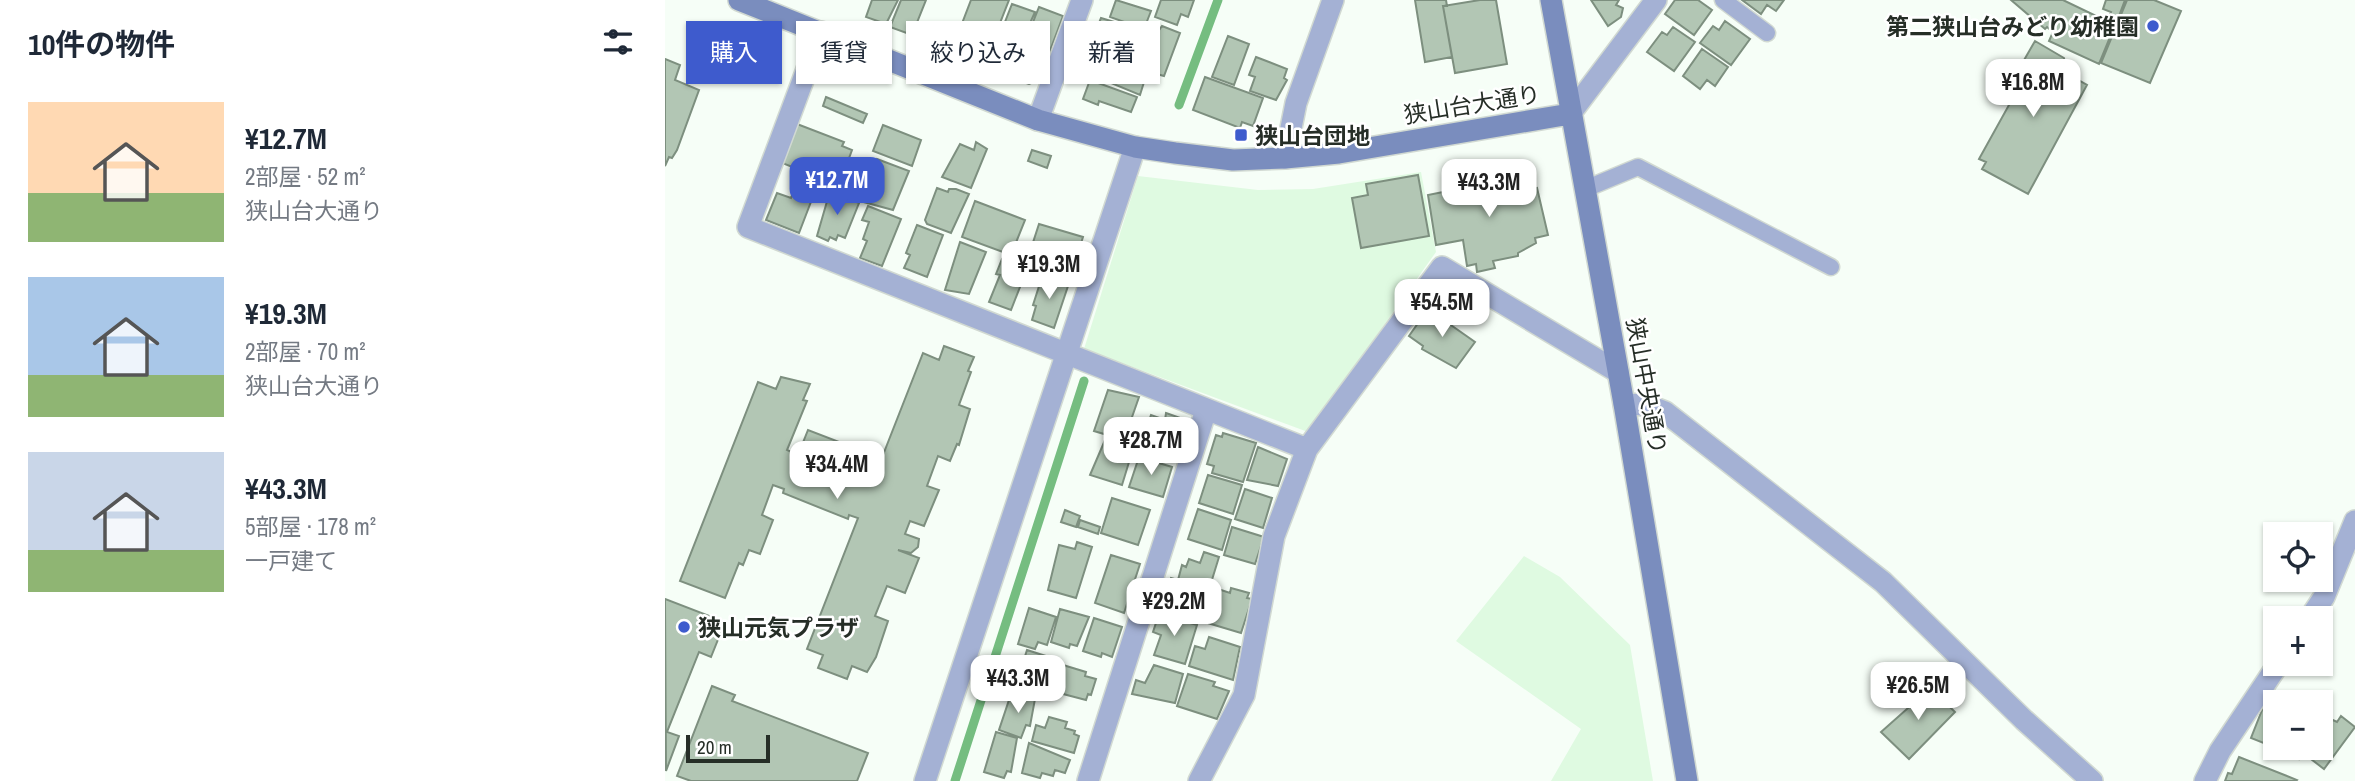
<!DOCTYPE html>
<html lang="ja">
<head>
<meta charset="utf-8">
<style>
	body { margin:0; font-family:"Archivo Narrow","Noto Sans JP",sans-serif; background:#f2f2f3; color:#1f2937; height:100vh; display:flex; flex-direction:column; font-size:26px; white-space:nowrap }
	* { box-sizing:border-box; margin:0 }
	p { font-size:23px; color:#747a83 }
	.icon { flex:none; width:38px; height:38px; fill:none; stroke:currentColor; stroke-width:2; stroke-linecap:round; stroke-linejoin:round }
	.map { position:relative; flex:1; overflow:hidden }
	.panel { display:flex; flex-direction:column; background:#fff; width:665px }
	.panel>* { flex:none }
	.guide { position:absolute; left:21px; top:21px; width:665px; height:63px; display:flex; gap:14px }
	.buttons { position:absolute; left:1598px; top:522px; display:grid; gap:14px }
	.buttons a { display:grid; place-items:center; width:70px; height:70px; border-radius:0px; background:#fff; box-shadow:0 2px 5px #0004; font-size:35px }
	.scale { position:absolute; left:21px; bottom:18px; width:84px; box-sizing:border-box; padding-left:7px; border:4px solid #262e27; border-top:0; font-size:19px; line-height:24px; white-space:nowrap; color:#262e27; -webkit-text-stroke:5px #fff; paint-order:stroke }
	.price { position:absolute; translate:-50% -60px; padding:0 16px; border-radius:14px; background:#fff; color:#222; font-size:23px; line-height:46px; filter:drop-shadow(0 2px 4px #0008) }
	.price::after { content:''; position:absolute; left:50%; top:42px; width:21px; height:16px; margin-left:-10px; background:inherit; clip-path:polygon(0 0,100% 0,50% 100%) }
	.price.current { background:#3e5bcd; color:#fff }
	ul { padding:0; list-style:none }
	li { display:flex; align-items:center; gap:21px; height:175px; padding:0 28px }
	li span { display:grid; place-items:center; flex:none; width:196px; height:140px; border-radius:0px; color:#555 }
	li>.icon { margin-inline-start:auto }
	span .icon { width:84px; height:84px; fill:#fffc; stroke-width:1 }
	li b { font-size:30px }
	h2 { display:flex; justify-content:space-between; align-items:center; height:84px; padding:0 28px; font-size:30px }
	.tag { padding:0 24px; border-radius:0px; background:#fff; box-shadow:0 2px 5px #0004; font-size:24px; line-height:63px }
	.tag.current { background:#3e5bcd; color:#fff }
	main { display:flex; flex:1; min-height:0 }
	.map>svg:first-child { display:block }
	.built { fill:#dffae1 }
	.lines { fill:none; stroke-linecap:round; stroke-linejoin:round }
	.stream { stroke:#75bd80; stroke-width:9 }
	.building { fill:#b2c6b4; stroke:#7d8f7f; stroke-width:2 }
	.lane-casing { stroke:#d1d9d2; stroke-width:19 }
	.street-casing { stroke:#d1d9d2; stroke-width:24 }
	.secondary-casing { stroke:#d1d9d2; stroke-width:24 }
	.lane { stroke:#a4b1d4; stroke-width:16 }
	.street { stroke:#a4b1d4; stroke-width:21 }
	.secondary { stroke:#7a8dbe; stroke-width:21 }
	.poi-dot { fill:#3e5bcd; stroke:#fff; stroke-width:2.5 }
	.labels { text-anchor:middle; dominant-baseline:central; stroke-width:5; stroke-linejoin:round; paint-order:stroke }
	.poi-label { font-size:23px; font-weight:bold; fill:#262e27; stroke:#fff; text-anchor:start }
	.street-label { font-size:23px; fill:#262e27; stroke:#fff }
</style>
</head>
<body>
<main>
<section class="panel">
<h2>10件の物件<svg class="icon" aria-label="filters" viewBox="0 0 24 24"><path d="M4 7h16M4 17h16"/><circle cx="9" cy="7" r="2"/><circle cx="15" cy="17" r="2"/></svg></h2>
<ul>
<li><span style="background:linear-gradient(#ffd9b3 65%,#8fb573 0)"><svg class="icon" aria-label="home" viewBox="0 0 24 24"><path d="M3 11l9-7 9 7M6 9v11h12V9"/></svg></span><div><b>¥12.7M</b><p>2部屋 · 52 m²</p><p>狭山台大通り</p></div></li>
<li><span style="background:linear-gradient(#a9c7e8 70%,#8fb573 0)"><svg class="icon" aria-label="home" viewBox="0 0 24 24"><path d="M3 11l9-7 9 7M6 9v11h12V9"/></svg></span><div><b>¥19.3M</b><p>2部屋 · 70 m²</p><p>狭山台大通り</p></div></li>
<li><span style="background:linear-gradient(#c9d6e8 70%,#8fb573 0)"><svg class="icon" aria-label="home" viewBox="0 0 24 24"><path d="M3 11l9-7 9 7M6 9v11h12V9"/></svg></span><div><b>¥43.3M</b><p>5部屋 · 178 m²</p><p>一戸建て</p></div></li>
</ul>
</section>
<div class="map">
<svg width="1690" height="781" viewBox="0 0 1690 781">
	<rect width="100%" height="100%" fill="#f6fef7"/>
	<path class="built" d="M 756,172 L 771,252 L 643,432 L 419,349 L 473,176 L 593,190 L 648,189 Z
		M 859,556 L 895,577 L 965,645 L 988,781 L 886,781 L 916,729 L 791,641 Z"/>
	<g class="lines">
		<path class="stream" d="M 514,105 L 553,0
			M 290,781 L 419,381"/>
	</g>
	<path class="building" d="M 207,0 L 233,0 L 221,24 L 201,17 Z
		M 236,0 L 261,0 L 247,35 L 225,27 Z
		M 306,0 L 344,0 L 326,46 L 323,45 L 317,59 L 310,56 L 309,60 L 290,53 L 292,49 L 288,47 Z
		M 451,0 L 486,11 L 479,29 L 445,17 Z
		M 496,0 L 529,0 L 523,17 L 516,14 L 512,25 L 490,17 Z
		M 750,0 L 781,0 L 782,6 L 778,6 L 787,57 L 760,62 Z
		M 815,0 L 831,0 L 842,64 L 790,73 L 778,6 Z
		M 926,0 L 954,0 L 951,5 L 958,8 L 956,17 L 943,26 Z
		M 1010,0 L 1033,0 L 1047,10 L 1029,35 L 1000,14 Z
		M 1077,0 L 1119,0 L 1111,11 L 1102,5 L 1096,14 Z
		M 1346,0 L 1398,0 L 1450,25 L 1434,64 L 1384,41 L 1388,32 L 1382,27 L 1380,29 Z
		M 1441,0 L 1460,0 L 1451,24 L 1442,21 L 1446,12 L 1438,9 Z
		M 1462,0 L 1489,0 L 1516,11 L 1485,83 L 1436,63 Z
		M 347,4 L 370,12 L 342,75 L 322,68 Z
		M 374,7 L 398,16 L 374,80 L 364,84 L 346,78 Z
		M 436,18 L 469,28 L 456,62 L 423,50 Z
		M 1060,21 L 1085,39 L 1066,65 L 1035,43 L 1048,26 L 1054,30 Z
		M 497,26 L 515,33 L 499,76 L 470,68 L 484,39 L 487,40 Z
		M 1008,27 L 1030,42 L 1009,71 L 982,52 L 997,32 L 1002,35 Z
		M 563,36 L 584,44 L 569,85 L 547,77 Z
		M 1370,41 L 1399,58 L 1401,73 L 1422,85 L 1363,194 L 1317,169 L 1321,162 L 1314,159 L 1359,78 L 1351,74 Z
		M 1037,49 L 1063,67 L 1050,86 L 1042,80 L 1035,89 L 1018,76 Z
		M 591,57 L 622,69 L 619,78 L 622,80 L 611,100 L 585,91 L 590,77 L 584,75 Z
		M 435,58 L 477,73 L 474,80 L 479,82 L 475,95 L 429,76 Z
		M 0,59 L 15,65 L 10,80 L 34,90 L 12,150 L 7,158 L 4,157 L 0,166 Z
		M 540,77 L 598,98 L 588,126 L 577,122 L 575,128 L 528,110 Z
		M 425,80 L 472,97 L 466,112 L 434,101 L 433,105 L 418,99 Z
		M 161,97 L 202,114 L 198,123 L 158,106 Z
		M 132,124 L 179,142 L 177,146 L 187,150 L 174,185 L 117,163 Z
		M 218,125 L 256,140 L 247,166 L 208,151 Z
		M 311,142 L 322,149 L 306,188 L 277,177 L 295,144 L 309,150 Z
		M 367,150 L 386,156 L 382,168 L 363,161 Z
		M 212,159 L 244,171 L 228,210 L 195,201 Z
		M 832,163 L 836,188 L 865,183 L 866,189 L 872,188 L 883,235 L 870,238 L 871,243 L 853,253 L 853,256 L 828,261 L 830,268 L 812,272 L 811,264 L 802,266 L 798,240 L 771,245 L 763,195 L 793,189 L 794,195 L 815,191 L 810,167 Z
		M 753,175 L 764,236 L 696,248 L 687,198 L 703,195 L 701,184 Z
		M 142,182 L 152,186 L 134,233 L 101,220 L 112,193 L 126,198 L 131,185 L 139,189 Z
		M 272,188 L 283,192 L 284,189 L 291,189 L 304,194 L 286,233 L 262,224 L 260,220 Z
		M 165,191 L 194,203 L 180,238 L 173,235 L 171,240 L 165,237 L 163,241 L 152,236 Z
		M 310,201 L 360,220 L 346,255 L 297,237 Z
		M 203,206 L 236,219 L 217,266 L 195,258 L 202,241 L 198,239 L 204,222 L 197,220 Z
		M 374,224 L 418,237 L 405,278 L 361,264 Z
		M 252,225 L 278,235 L 262,277 L 239,268 L 245,255 L 241,253 Z
		M 295,242 L 321,252 L 304,294 L 280,290 Z
		M 337,259 L 362,269 L 346,310 L 324,302 L 335,275 L 331,274 Z
		M 383,276 L 403,286 L 389,328 L 367,320 L 371,306 L 368,305 L 377,277 Z
		M 763,309 L 810,342 L 791,368 L 757,349 L 758,346 L 744,336 Z
		M 279,346 L 309,357 L 303,371 L 306,372 L 294,405 L 305,409 L 294,445 L 292,444 L 285,461 L 273,456 L 262,486 L 274,490 L 259,526 L 245,521 L 240,534 L 254,539 L 253,547 L 246,553 L 233,550 L 254,558 L 240,593 L 222,586 L 210,616 L 223,621 L 211,657 L 202,672 L 187,666 L 182,679 L 153,668 L 158,655 L 142,649 L 193,518 L 184,515 L 183,519 L 118,493 L 119,489 L 108,485 L 97,515 L 108,520 L 95,554 L 84,550 L 78,565 L 74,563 L 60,598 L 15,581 L 93,382 L 111,389 L 116,377 L 145,384 L 138,400 L 142,401 L 122,450 L 133,455 L 143,430 L 208,455 L 198,480 L 207,483 L 258,353 L 274,360 Z
		M 443,390 L 474,397 L 459,440 L 429,431 Z
		M 501,413 L 524,421 L 512,458 L 475,447 L 486,415 L 500,420 Z
		M 558,433 L 591,443 L 578,482 L 547,473 L 549,466 L 542,464 L 551,435 L 557,437 Z
		M 440,440 L 468,449 L 457,485 L 425,475 Z
		M 593,447 L 622,459 L 613,486 L 582,480 Z
		M 474,457 L 507,467 L 498,497 L 464,487 Z
		M 543,475 L 577,485 L 568,514 L 534,503 Z
		M 580,489 L 607,498 L 598,528 L 570,519 Z
		M 447,498 L 485,510 L 473,545 L 436,533 Z
		M 533,509 L 566,520 L 557,550 L 523,539 Z
		M 400,510 L 415,516 L 411,527 L 396,522 Z
		M 415,520 L 435,527 L 433,534 L 413,527 Z
		M 567,527 L 599,537 L 590,564 L 559,555 Z
		M 412,542 L 427,547 L 411,598 L 383,590 L 394,545 L 410,549 Z
		M 539,552 L 554,557 L 534,622 L 496,610 L 506,578 L 513,580 L 517,565 L 521,567 L 524,559 L 535,563 Z
		M 446,555 L 475,564 L 459,613 L 430,603 Z
		M 547,587 L 565,593 L 566,588 L 584,593 L 582,598 L 587,599 L 576,633 L 536,621 Z
		M 0,599 L 60,622 L 46,657 L 34,652 L 2,732 L 14,736 L 1,771 Z
		M 364,608 L 391,617 L 382,645 L 373,642 L 370,649 L 353,644 Z
		M 395,609 L 424,617 L 412,646 L 405,644 L 404,648 L 386,642 Z
		M 494,614 L 532,625 L 520,664 L 489,655 L 496,635 L 488,632 Z
		M 429,618 L 457,627 L 447,657 L 437,653 L 436,657 L 418,651 Z
		M 544,637 L 575,647 L 568,680 L 524,666 L 530,646 L 540,649 Z
		M 362,650 L 387,658 L 377,687 L 373,686 L 370,696 L 345,688 L 349,674 L 354,675 Z
		M 398,665 L 421,672 L 420,676 L 431,679 L 426,695 L 423,694 L 421,700 L 379,689 L 385,669 L 396,673 Z
		M 489,665 L 518,674 L 510,703 L 467,694 L 471,680 L 480,683 Z
		M 523,674 L 550,682 L 548,686 L 564,691 L 552,719 L 512,706 Z
		M 1261,684 L 1290,712 L 1244,759 L 1216,732 L 1251,701 L 1248,698 Z
		M 47,686 L 70,695 L 67,701 L 203,753 L 192,781 L 26,781 L 12,776 Z
		M 347,691 L 370,699 L 365,726 L 361,725 L 356,738 L 334,730 Z
		M 1599,705 L 1610,709 L 1610,744 L 1606,746 L 1586,738 Z
		M 1676,716 L 1690,727 L 1659,769 L 1642,756 L 1648,747 L 1656,747 L 1656,738 L 1668,720 L 1672,722 Z
		M 384,717 L 402,722 L 400,728 L 410,731 L 409,734 L 414,736 L 409,753 L 367,741 L 371,725 L 380,728 Z
		M 331,732 L 352,738 L 346,772 L 342,771 L 339,778 L 319,772 Z
		M 364,743 L 405,760 L 400,773 L 390,770 L 388,776 L 377,773 L 375,778 L 357,773 Z
		M 1620,747 L 1643,747 L 1634,759 Z
		M 1574,757 L 1632,780 L 1631,781 L 1560,781 L 1563,773 L 1567,774 Z"/>
	<g class="lines">
		<defs>
			<path id="lane" d="M 1058,0 L 1102,33
				M 920,189 L 973,167 L 1166,267"/>
			<path id="street" d="M 156,32 L 83,227 L 642,449
				M 905,114 L 991,0
				M 373,120 L 417,0
				M 620,158 L 631,103 L 668,0
				M 959,404 L 982,405 L 1000,412 L 1218,582 L 1359,720 L 1427,781
				M 1645,618 L 1659,597 L 1690,521
				M 260,781 L 470,147
				M 423,781 L 541,410
				M 534,781 L 579,695 L 609,536 L 642,449 L 777,267 L 953,372
				M 1540,781 L 1555,751 L 1614,663"/>
			<path id="secondary" d="M 74,0 L 373,120 L 470,147 L 510,153 L 568,160 L 620,158 L 674,153 L 905,114
				M 886,0 L 959,404 L 1022,781"/>
		</defs>
		<use href="#lane" class="lane-casing"/>
		<use href="#street" class="street-casing"/>
		<use href="#secondary" class="secondary-casing"/>
		<use href="#lane" class="lane"/>
		<use href="#street" class="street"/>
		<use href="#secondary" class="secondary"/>
	</g>
	<g class="poi-dot">
		<circle cx="1488" cy="26" r="7"/>
		<rect x="569" y="128" width="14" height="14" rx="3.5"/>
		<circle cx="19" cy="627" r="7"/>
	</g>
	<g class="labels">
		<g class="poi-label">
			<text x="1474" y="26" text-anchor="end">第二狭山台みどり幼稚園</text>
			<text x="590" y="135">狭山台団地</text>
			<text x="33" y="627">狭山元気プラザ</text>
		</g>
		<g class="street-label">
			<text transform="translate(807 104) rotate(-9)">狭山台大通り</text>
			<text transform="translate(982 386) rotate(80)">狭山中央通り</text>
		</g>
	</g>
</svg>
<div class="buttons">
<a><svg class="icon" aria-label="locate" viewBox="0 0 24 24"><circle cx="12" cy="12" r="6"/><path d="M12 2v4M12 18v4M2 12h4M18 12h4"/></svg></a>
<a>+</a>
<a>−</a>
</div>
<div class="scale">20 m</div>
<b class="price" style="left:1368px;top:119px">¥16.8M</b>
<b class="price current" style="left:172px;top:217px">¥12.7M</b>
<b class="price" style="left:824px;top:219px">¥43.3M</b>
<b class="price" style="left:384px;top:301px">¥19.3M</b>
<b class="price" style="left:777px;top:339px">¥54.5M</b>
<b class="price" style="left:486px;top:477px">¥28.7M</b>
<b class="price" style="left:172px;top:501px">¥34.4M</b>
<b class="price" style="left:509px;top:638px">¥29.2M</b>
<b class="price" style="left:353px;top:715px">¥43.3M</b>
<b class="price" style="left:1253px;top:722px">¥26.5M</b>
<div class="guide">
<a class="tag current">購入</a>
<a class="tag">賃貸</a>
<a class="tag">絞り込み</a>
<a class="tag">新着</a>
</div>
</div>
</main>
</body>
</html>
